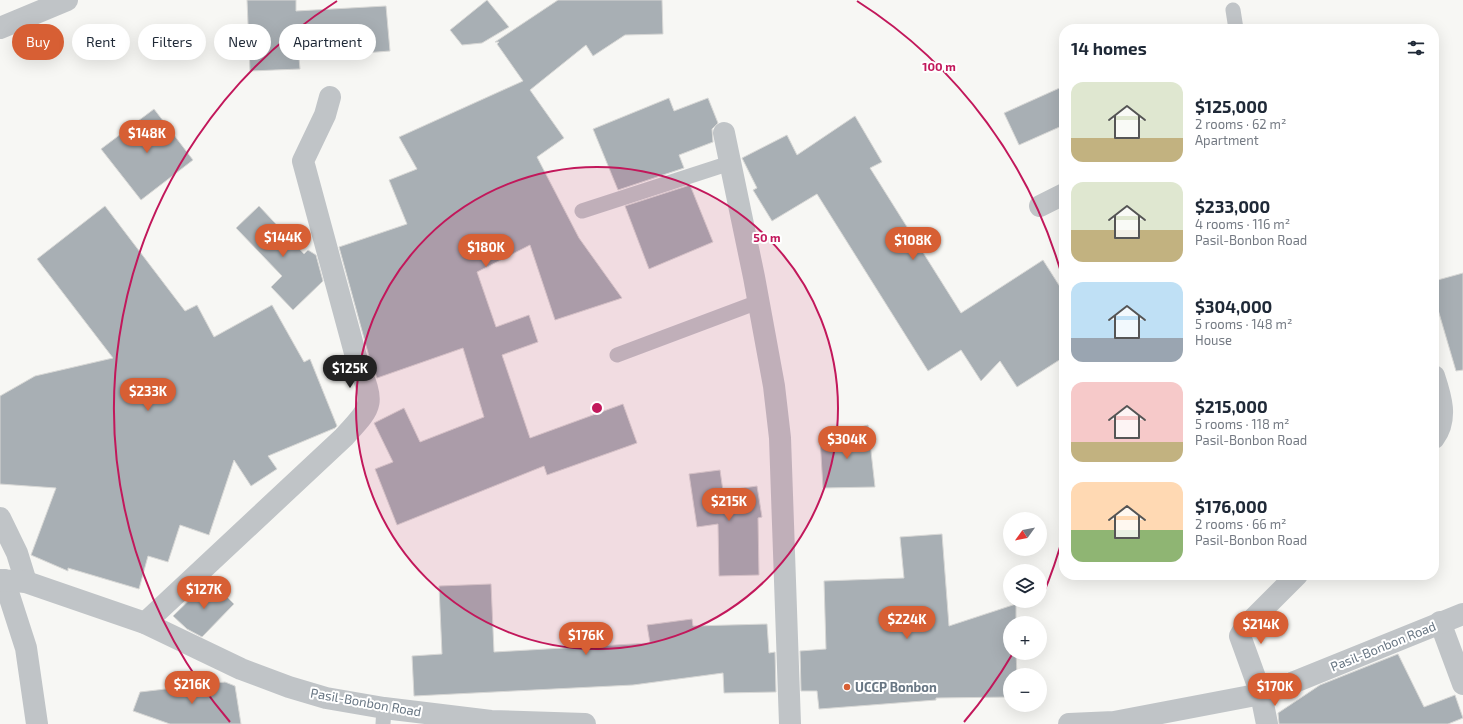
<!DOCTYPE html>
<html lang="en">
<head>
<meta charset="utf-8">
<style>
	body { margin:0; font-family:"Exo 2",sans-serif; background:#f6f6f7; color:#1f2937; height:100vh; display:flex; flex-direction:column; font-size:15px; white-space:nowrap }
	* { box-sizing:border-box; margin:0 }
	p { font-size:13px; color:#747a83 }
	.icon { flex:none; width:22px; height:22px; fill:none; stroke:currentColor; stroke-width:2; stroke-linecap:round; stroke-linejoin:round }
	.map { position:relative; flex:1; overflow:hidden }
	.panel { position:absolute; left:1059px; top:24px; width:380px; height:556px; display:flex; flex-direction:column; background:#fff; border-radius:16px; box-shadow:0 4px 16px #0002 }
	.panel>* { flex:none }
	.guide { position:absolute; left:12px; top:24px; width:380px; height:36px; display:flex; gap:8px }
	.needle { width:26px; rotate:237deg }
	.controls { position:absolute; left:1003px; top:512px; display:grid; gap:8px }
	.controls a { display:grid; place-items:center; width:44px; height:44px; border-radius:50%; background:#fff; box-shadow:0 4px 16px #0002; font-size:20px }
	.price { position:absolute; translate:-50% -34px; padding:0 9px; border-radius:14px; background:#d75f34; color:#fff; font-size:13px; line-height:26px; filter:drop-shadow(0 1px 2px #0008) }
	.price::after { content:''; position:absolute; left:50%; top:24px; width:12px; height:9px; margin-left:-6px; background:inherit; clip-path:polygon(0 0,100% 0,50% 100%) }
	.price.selected { background:#222; color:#fff }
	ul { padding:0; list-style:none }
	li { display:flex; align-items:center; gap:12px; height:100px; padding:0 12px }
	li span { display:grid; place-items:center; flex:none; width:112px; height:80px; border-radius:12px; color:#555 }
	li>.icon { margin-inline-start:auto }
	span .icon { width:48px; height:48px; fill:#fffc; stroke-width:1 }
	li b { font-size:17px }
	h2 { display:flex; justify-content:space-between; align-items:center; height:48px; padding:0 12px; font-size:17px }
	.chip { padding:0 14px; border-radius:18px; background:#fff; box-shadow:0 4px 16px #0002; font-size:14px; line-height:36px }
	.chip.selected { background:#d75f34; color:#fff }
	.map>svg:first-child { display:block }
	.building { fill:#a8afb4; stroke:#d8d8d6 }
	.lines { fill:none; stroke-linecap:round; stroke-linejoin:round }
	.service { stroke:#c0c4c7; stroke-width:15 }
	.minor { stroke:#c0c4c7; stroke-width:22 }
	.tertiary { stroke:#c0c4c7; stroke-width:22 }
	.ring { fill:none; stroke:#c2185b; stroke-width:2 }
	.poi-dot { fill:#d75f34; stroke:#fff; stroke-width:1.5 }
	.labels { text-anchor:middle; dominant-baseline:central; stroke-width:4; stroke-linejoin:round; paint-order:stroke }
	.street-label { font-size:13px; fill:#687683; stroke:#fff }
	.poi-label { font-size:13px; font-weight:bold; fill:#687683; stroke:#fff; text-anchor:start }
	.centre { fill:#c2185b; stroke:#fff; stroke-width:2 }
	.ring-label { font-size:12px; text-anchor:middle; font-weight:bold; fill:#c2185b; stroke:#fff; stroke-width:4; stroke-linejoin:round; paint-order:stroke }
</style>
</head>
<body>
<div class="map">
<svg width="1463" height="724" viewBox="0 0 1463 724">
	<rect width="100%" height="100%" fill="#f7f7f4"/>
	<path class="building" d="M 247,0 L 296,0 L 296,11 L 386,6 L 390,51 L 299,58 L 300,69 L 250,71 Z
		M 487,0 L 509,27 L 482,43 L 462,45 L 450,30 Z
		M 558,0 L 662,0 L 663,34 L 625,35 L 593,56 L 586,45 L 530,90 L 564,138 L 537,157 L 579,238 L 622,298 L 555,320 L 530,245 L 477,272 L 496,327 L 529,315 L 538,342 L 502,355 L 530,438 L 623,404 L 637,443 L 547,475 L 544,466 L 397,525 L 375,469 L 393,462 L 374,423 L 404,408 L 420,442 L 484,417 L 463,348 L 377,378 L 370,360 L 339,247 L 407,224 L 389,180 L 417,169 L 399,137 L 523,81 L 497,44 L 499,42 L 495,42 Z
		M 1064,86 L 1064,125 L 1019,145 L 1004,113 Z
		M 669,98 L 674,111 L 708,98 L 718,123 L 712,129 L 713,142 L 679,155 L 684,168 L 618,190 L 593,129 Z
		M 154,109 L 193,160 L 141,200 L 101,149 Z
		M 855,116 L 882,162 L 870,168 L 961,313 L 1043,260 L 1064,293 L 1064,357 L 1017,387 L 1000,361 L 981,381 L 961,350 L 928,371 L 817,194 L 772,221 L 753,190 L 757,188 L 742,158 L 787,135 L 797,155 Z
		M 690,185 L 713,242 L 649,269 L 625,206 Z
		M 105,206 L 185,311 L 197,305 L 214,337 L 272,305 L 304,362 L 310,359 L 337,426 L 335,428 L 268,456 L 277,469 L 251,486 L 234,460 L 209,535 L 180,525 L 168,562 L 148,556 L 139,589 L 68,568 L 68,571 L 31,555 L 56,488 L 0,484 L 0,396 L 35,376 L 113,358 L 37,259 Z
		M 259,206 L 304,254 L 308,250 L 316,255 L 323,281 L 293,310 L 271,287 L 282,276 L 236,228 Z
		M 1463,273 L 1463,370 L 1456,371 L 1434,296 L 1434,281 Z
		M 868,425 L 875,487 L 823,488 L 820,438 Z
		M 720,470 L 723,491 L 757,486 L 762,517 L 758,518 L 759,575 L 719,576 L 718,524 L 697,527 L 689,474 Z
		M 942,534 L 949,626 L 1016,604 L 1016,623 L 1010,623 L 1010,653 L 1016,653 L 1017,675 L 1010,675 L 1010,697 L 936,698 L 936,700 L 819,709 L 817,691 L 801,691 L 800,651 L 826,649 L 824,581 L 904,578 L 900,537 Z
		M 210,580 L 234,604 L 202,637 L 187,629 L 173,616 Z
		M 491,584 L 494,652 L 650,643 L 647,625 L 692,619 L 693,626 L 767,624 L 769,653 L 775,652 L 776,692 L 724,693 L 723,673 L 633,685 L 414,696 L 412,656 L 442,654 L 439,586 Z
		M 1398,654 L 1424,707 L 1455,695 L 1463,718 L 1448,724 L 1279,724 L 1278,713 L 1320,685 Z
		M 225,682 L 235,686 L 241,724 L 170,724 L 133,711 L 140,692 Z"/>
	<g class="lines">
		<path class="service" d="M 1233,10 L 1236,29
			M 582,211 L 730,163
			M 617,355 L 758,302
			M 383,724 L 384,708"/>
		<path class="minor" d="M 0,28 L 67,0
			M 724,133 L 754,277 L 774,386 L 780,438 L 790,724
			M 1040,206 L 1064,194
			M 1434,376 C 1441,397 1448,419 1434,438
			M 0,518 L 17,553 L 26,582
			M 4,580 L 26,648 L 37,724
			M 1440,622 L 1463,684
			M 145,623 L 344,437 C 373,405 375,405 358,364 L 303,161 L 325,115 L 330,97
			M 1267,724 L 1261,694 L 1240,636 L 1246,626 L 1297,575"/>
		<path class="tertiary" d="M 0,580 L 26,582 L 145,623 L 241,669 L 289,687 L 326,698 L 384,708 L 491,721 L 585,724
			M 1069,724 L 1114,722 L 1261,694 L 1292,683 L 1463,614"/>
	</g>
	<circle cx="597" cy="408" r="241" fill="#c2185b" fill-opacity=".12"/>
	<g class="ring">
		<circle cx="597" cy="408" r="241"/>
		<path d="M1064 533A483 483 0 0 1 1042 597M1013 653A483 483 0 0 1 964 722M230 722A483 483 0 0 1 337 1M857 1A483 483 0 0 1 1064 283"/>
	</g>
	<circle class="poi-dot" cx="847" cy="687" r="4"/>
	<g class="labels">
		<g class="street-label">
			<text transform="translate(1383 646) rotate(-22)">Pasil-Bonbon Road</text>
			<text transform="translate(366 702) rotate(10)">Pasil-Bonbon Road</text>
		</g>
		<g class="poi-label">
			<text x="855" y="687">UCCP Bonbon</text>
		</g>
	</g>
	<circle cx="597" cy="408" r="6" class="centre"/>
	<g class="ring-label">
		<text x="939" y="71">100 m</text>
		<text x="767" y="242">50 m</text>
	</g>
</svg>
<div class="controls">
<a><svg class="needle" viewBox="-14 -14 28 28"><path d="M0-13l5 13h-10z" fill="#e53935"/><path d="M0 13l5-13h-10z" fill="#747a83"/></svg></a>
<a><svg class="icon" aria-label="layers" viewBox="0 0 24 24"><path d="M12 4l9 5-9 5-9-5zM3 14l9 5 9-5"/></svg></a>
<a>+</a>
<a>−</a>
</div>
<b class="price" style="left:147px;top:154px">$148K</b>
<b class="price" style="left:283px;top:258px">$144K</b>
<b class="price" style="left:913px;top:261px">$108K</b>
<b class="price" style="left:486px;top:268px">$180K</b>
<b class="price selected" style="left:350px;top:389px">$125K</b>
<b class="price" style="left:148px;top:412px">$233K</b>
<b class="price" style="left:847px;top:460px">$304K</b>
<b class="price" style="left:729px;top:522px">$215K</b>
<b class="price" style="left:204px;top:610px">$127K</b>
<b class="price" style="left:907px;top:640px">$224K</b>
<b class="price" style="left:1261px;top:645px">$214K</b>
<b class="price" style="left:586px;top:656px">$176K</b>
<b class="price" style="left:192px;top:705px">$216K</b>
<b class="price" style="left:1275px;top:707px">$170K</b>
<div class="guide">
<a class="chip selected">Buy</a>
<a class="chip">Rent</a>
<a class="chip">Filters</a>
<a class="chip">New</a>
<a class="chip">Apartment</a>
</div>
<section class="panel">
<h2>14 homes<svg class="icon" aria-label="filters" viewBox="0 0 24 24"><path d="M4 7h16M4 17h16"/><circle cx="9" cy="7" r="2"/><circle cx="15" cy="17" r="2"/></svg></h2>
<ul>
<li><span style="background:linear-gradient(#dfe7d0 70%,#c2b280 0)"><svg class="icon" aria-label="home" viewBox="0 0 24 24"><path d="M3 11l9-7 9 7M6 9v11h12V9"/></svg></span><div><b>$125,000</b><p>2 rooms · 62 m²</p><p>Apartment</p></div></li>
<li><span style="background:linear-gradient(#dfe7d0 60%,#c2b280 0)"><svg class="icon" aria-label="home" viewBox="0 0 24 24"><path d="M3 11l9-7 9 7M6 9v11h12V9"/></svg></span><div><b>$233,000</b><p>4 rooms · 116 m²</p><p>Pasil-Bonbon Road</p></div></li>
<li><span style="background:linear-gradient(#bfe0f5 70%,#9aa5b1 0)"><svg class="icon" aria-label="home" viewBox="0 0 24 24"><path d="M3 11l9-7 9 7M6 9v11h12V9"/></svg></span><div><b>$304,000</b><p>5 rooms · 148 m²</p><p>House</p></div></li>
<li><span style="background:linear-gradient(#f6c9c9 75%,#c2b280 0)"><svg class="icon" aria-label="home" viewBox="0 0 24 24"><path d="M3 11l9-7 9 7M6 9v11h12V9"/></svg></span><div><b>$215,000</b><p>5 rooms · 118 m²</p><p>Pasil-Bonbon Road</p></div></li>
<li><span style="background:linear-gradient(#ffd9b3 60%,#8fb573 0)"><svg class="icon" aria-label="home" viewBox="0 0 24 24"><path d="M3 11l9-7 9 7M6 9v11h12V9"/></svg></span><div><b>$176,000</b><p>2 rooms · 66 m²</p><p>Pasil-Bonbon Road</p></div></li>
</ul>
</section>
</div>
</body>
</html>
